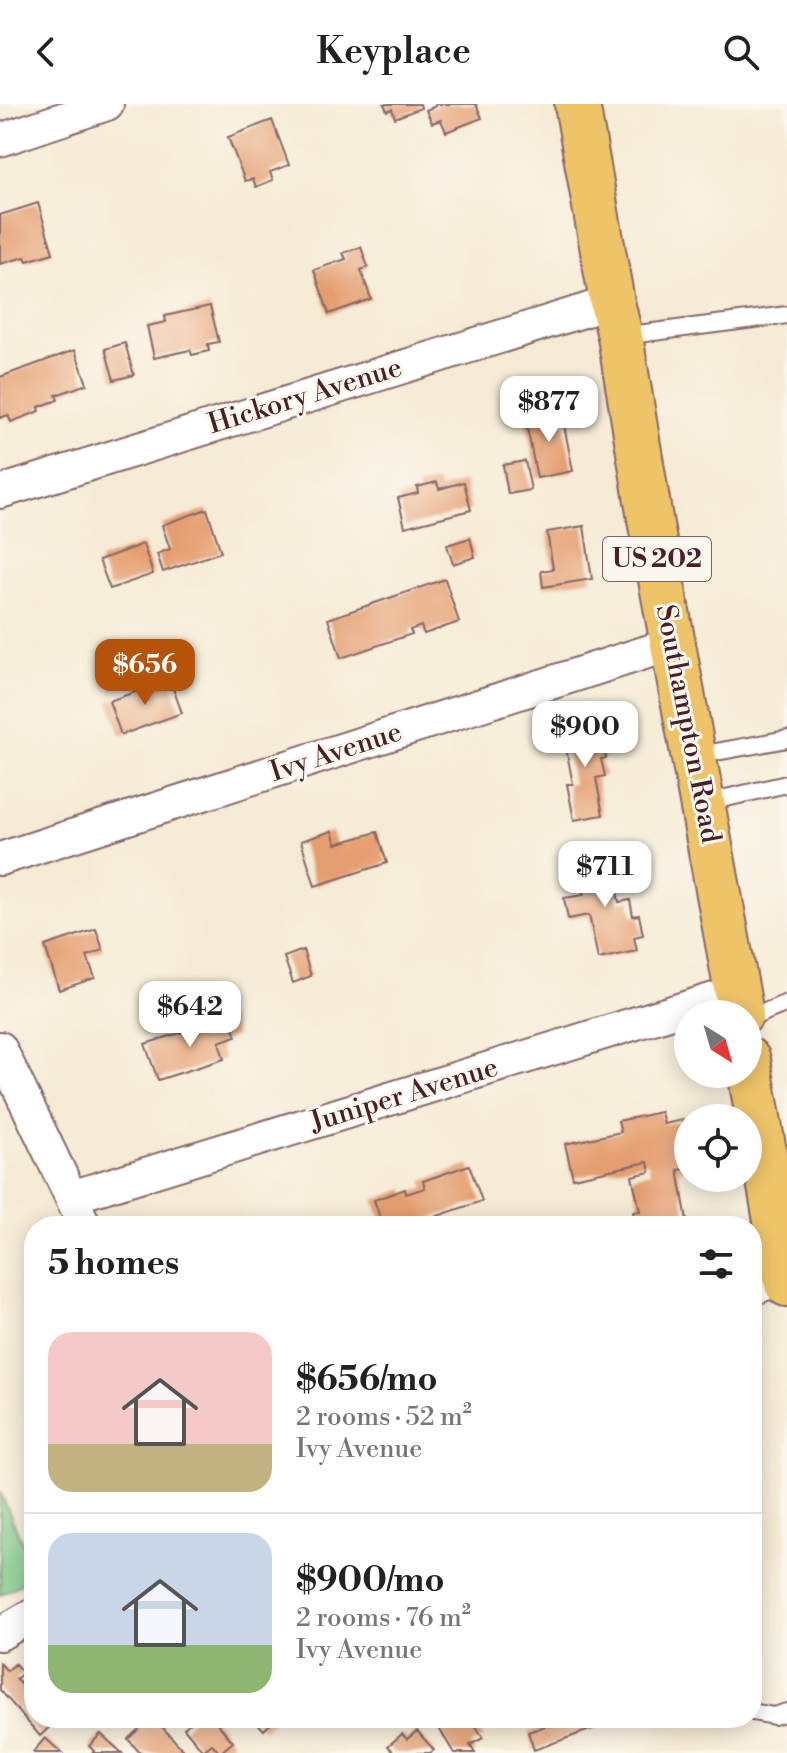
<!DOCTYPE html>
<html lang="en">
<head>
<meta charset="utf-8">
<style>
	body { margin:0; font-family:"Libre Bodoni",serif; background:#f2f2f2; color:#222; height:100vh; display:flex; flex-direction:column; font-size:30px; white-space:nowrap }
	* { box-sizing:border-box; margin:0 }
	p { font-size:26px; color:#767676 }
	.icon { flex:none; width:44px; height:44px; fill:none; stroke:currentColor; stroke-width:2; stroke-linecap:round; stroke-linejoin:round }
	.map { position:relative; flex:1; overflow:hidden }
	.drawer { position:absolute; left:24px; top:1112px; width:738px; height:512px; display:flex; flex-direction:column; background:#fff; border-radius:32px; box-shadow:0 4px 20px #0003 }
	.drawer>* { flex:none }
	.needle { width:52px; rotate:143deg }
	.controls { position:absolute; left:674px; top:896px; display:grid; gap:16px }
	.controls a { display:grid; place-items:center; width:88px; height:88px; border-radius:50%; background:#fff; box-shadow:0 4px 20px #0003; font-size:40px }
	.price { position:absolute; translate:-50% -68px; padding:0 18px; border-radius:16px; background:#fff; color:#222; font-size:26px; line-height:52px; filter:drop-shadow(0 2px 4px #0008) }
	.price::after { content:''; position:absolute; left:50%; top:48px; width:24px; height:18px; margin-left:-12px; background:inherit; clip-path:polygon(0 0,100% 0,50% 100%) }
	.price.current { background:#b45309; color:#fff }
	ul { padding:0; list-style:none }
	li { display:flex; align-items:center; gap:24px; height:200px; padding:0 24px }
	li+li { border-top:2px solid #e0e0e0 }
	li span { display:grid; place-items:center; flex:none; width:224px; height:160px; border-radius:24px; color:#555 }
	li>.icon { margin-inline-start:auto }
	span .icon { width:96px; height:96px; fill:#fffc; stroke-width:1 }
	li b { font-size:34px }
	h2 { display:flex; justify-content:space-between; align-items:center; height:96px; padding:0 24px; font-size:34px }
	header { display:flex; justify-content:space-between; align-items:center; height:104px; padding:0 24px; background:#fff; font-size:36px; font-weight:600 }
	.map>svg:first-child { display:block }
	.green { fill:#7fc987; stroke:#647459; stroke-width:2 }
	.building { fill:#e59e70 }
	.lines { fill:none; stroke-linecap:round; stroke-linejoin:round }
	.lane-casing { stroke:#866666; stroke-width:20 }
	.street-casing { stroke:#866666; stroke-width:36 }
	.primary-casing { stroke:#866666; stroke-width:48 }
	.lane { stroke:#fff; stroke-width:16 }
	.street { stroke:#fff; stroke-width:32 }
	.primary { stroke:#efc469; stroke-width:44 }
	.labels { text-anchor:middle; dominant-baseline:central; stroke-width:6; stroke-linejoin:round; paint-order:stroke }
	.shield { fill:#fbf7ec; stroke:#7f6065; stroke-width:2 }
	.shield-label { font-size:26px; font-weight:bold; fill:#4a1f2b }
	.street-label { font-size:28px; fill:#4a1f2b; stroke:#fbf7ec }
</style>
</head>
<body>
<header><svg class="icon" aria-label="back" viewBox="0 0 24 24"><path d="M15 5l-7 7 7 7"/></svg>Keyplace<svg class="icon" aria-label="search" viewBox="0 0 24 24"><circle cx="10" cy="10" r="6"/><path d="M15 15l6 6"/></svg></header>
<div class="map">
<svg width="787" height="1649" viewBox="0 0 787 1649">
	<rect width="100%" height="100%" fill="#fbf7ec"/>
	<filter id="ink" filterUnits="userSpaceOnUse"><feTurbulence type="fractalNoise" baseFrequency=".0125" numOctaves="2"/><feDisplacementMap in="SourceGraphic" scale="16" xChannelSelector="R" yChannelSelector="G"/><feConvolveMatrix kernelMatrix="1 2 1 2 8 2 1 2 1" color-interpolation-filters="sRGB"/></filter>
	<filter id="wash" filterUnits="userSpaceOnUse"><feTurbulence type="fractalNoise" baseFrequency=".006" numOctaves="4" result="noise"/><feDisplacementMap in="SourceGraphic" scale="32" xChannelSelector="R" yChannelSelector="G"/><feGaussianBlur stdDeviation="1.8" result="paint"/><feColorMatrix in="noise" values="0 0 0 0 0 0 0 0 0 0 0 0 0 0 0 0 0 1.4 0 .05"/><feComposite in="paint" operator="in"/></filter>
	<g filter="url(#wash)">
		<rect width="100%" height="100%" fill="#f5ead4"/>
		<path class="green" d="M 0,1388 L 34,1465 L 34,1472 L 0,1491 Z"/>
		<g id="blocks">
			<path class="building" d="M 384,0 L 420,0 L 421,4 L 395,14 L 392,5 L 387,7 Z
				M 435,0 L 476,0 L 482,14 L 446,28 L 441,16 L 432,19 L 426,6 L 436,2 Z
				M 272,16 L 289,61 L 270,68 L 273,76 L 256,83 L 253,75 L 245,77 L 228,33 Z
				M 38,99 L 53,149 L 27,157 L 25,153 L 0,160 L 0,111 Z
				M 361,143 L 368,163 L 361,166 L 371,195 L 329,210 L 314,166 L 346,155 L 343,149 Z
				M 210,202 L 219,238 L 208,240 L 209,247 L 192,251 L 190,246 L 154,254 L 147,222 L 166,218 L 165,212 Z
				M 125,239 L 134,271 L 114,276 L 105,245 Z
				M 75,246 L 87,280 L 56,291 L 58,296 L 39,303 L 40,307 L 11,318 L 8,311 L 0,314 L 0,273 Z
				M 561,306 L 573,367 L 537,374 L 525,313 Z
				M 525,357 L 531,386 L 508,390 L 503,361 Z
				M 437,378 L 439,385 L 464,378 L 471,406 L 405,423 L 398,394 L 418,389 L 417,383 Z
				M 207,405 L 221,448 L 163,468 L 157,450 L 170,445 L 162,421 Z
				M 584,422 L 592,475 L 543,483 L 541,467 L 553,465 L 547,428 Z
				M 470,434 L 475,453 L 453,460 L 447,441 Z
				M 143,440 L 153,470 L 110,485 L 99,456 Z
				M 445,475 L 459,518 L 424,530 L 421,522 L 410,526 L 412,530 L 341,554 L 328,515 Z
				M 170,576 L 182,609 L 121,631 L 109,597 Z
				M 594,618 L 598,638 L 603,637 L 606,654 L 601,655 L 605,672 L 596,674 L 603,711 L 574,716 L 567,680 L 573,680 L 562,624 Z
				M 332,727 L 336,740 L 377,728 L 387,759 L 315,782 L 301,737 Z
				M 610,751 L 619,798 L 630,796 L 633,812 L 639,811 L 643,831 L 634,833 L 637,847 L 598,855 L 589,811 L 568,815 L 564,794 L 584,791 L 577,758 Z
				M 96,825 L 103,846 L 87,852 L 95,874 L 59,886 L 45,842 Z
				M 303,846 L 311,872 L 293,879 L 284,853 Z
				M 230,913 L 236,932 L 219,938 L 224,955 L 158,976 L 145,940 Z
				M 661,1008 L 664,1020 L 683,1016 L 688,1040 L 688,1050 L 682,1051 L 686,1065 L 678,1066 L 688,1122 L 636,1122 L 633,1108 L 640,1107 L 632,1072 L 650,1068 L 648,1058 L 573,1074 L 565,1040 L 621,1028 L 618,1017 Z
				M 469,1061 L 482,1097 L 408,1122 L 383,1122 L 374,1096 L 405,1085 L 406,1090 L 425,1084 L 423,1077 Z
				M 0,1559 L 7,1567 L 15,1560 L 23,1569 L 16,1575 L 34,1595 L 34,1614 L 50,1614 L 54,1619 L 40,1632 L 0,1586 Z
				M 129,1614 L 154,1614 L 186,1649 L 140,1649 L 128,1635 L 139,1625 Z
				M 190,1614 L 213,1614 L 233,1638 L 220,1649 L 212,1640 L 203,1647 L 184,1624 L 192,1617 Z
				M 253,1614 L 277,1614 L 264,1626 Z
				M 449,1614 L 471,1614 L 483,1634 L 470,1641 L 475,1649 L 454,1649 L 437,1621 Z
				M 568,1614 L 601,1614 L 604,1621 L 534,1646 L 528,1628 Z
				M 417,1627 L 434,1646 L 430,1649 L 395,1649 L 388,1642 L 402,1630 L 407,1635 Z
				M 101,1630 L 122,1649 L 92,1649 L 94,1647 L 89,1642 Z
				M 45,1634 L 62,1649 L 34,1649 L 33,1648 Z"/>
		</g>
	</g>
	<g filter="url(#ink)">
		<use href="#blocks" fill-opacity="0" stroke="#866666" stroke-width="2"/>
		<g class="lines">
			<defs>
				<path id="lane" d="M 622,232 L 787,211
					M 694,652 L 787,635
					M 704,699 L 787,680
					M 748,915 L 787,899
					M 752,1608 L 774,1612 L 787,1608"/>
				<path id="street" d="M 0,36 L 107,0
					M 0,388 L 612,198
					M 0,755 L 672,540
					M 0,944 L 85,1122
					M 71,1093 L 737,888
					M 752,1185 L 786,1172
					M 0,1530 L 34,1510"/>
				<path id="primary" d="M 577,0 L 612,198 L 620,232 L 651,421 L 741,910
					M 748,956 L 787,1180"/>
			</defs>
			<use href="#lane" class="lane-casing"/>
			<use href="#street" class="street-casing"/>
			<use href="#primary" class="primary-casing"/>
			<use href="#lane" class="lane"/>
			<use href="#street" class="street"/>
			<use href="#primary" class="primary"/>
		</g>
	</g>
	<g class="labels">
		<rect class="shield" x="603" y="433" width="108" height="44" rx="6"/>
		<g class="shield-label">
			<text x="657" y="455">US 202</text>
		</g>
		<g class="street-label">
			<text transform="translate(305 292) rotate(-17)">Hickory Avenue</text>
			<text transform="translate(688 620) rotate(79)">Southampton Road</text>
			<text transform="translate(336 648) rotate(-18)">Ivy Avenue</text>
			<text transform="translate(404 991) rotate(-17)">Juniper Avenue</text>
		</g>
	</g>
</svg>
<div class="controls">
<a><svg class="needle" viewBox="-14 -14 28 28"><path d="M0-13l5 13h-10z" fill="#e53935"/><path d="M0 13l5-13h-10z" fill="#767676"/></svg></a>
<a><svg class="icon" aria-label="locate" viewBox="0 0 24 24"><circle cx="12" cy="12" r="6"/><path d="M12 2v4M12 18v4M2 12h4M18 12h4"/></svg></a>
</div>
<b class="price" style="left:549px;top:340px">$877</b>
<b class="price current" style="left:145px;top:603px">$656</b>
<b class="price" style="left:585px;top:665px">$900</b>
<b class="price" style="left:605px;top:805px">$711</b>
<b class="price" style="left:190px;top:945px">$642</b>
<section class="drawer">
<h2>5 homes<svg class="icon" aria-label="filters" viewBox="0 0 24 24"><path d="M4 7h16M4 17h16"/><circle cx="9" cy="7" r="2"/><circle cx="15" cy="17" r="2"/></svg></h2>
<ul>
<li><span style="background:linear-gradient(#f6c9c9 70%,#c2b280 0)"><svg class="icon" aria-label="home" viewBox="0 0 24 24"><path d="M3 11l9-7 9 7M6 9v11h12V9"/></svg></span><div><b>$656/mo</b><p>2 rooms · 52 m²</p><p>Ivy Avenue</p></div></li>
<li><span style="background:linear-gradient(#c9d6e8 70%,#8fb573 0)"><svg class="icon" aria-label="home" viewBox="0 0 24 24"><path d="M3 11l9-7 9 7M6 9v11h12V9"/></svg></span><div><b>$900/mo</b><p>2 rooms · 76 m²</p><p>Ivy Avenue</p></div></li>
</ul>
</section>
</div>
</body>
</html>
